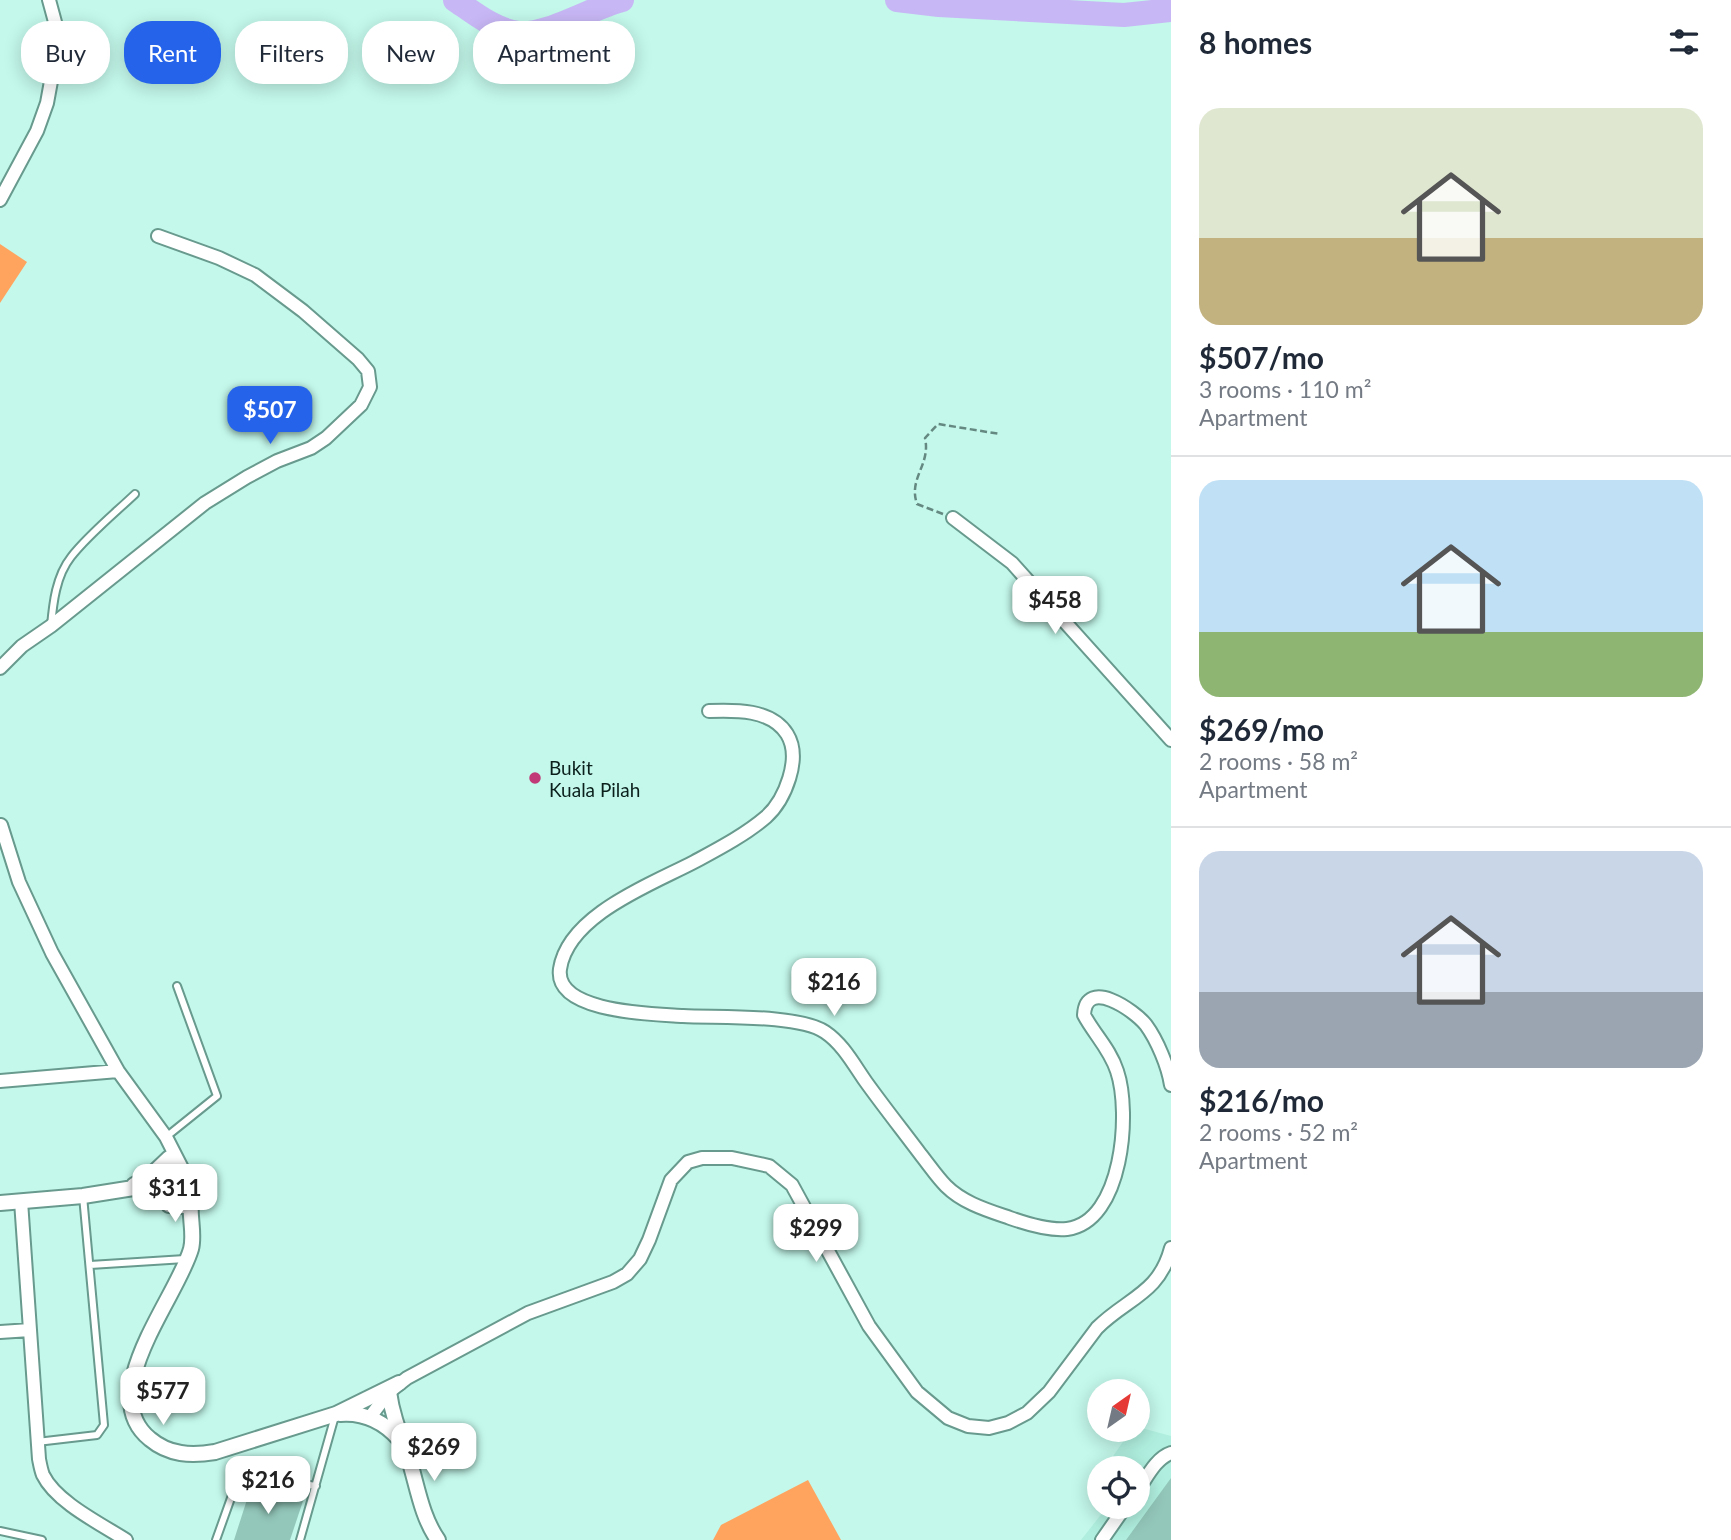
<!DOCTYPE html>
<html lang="en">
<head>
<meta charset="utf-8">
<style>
	body { margin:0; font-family:Lato,sans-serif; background:#f2f2f3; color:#1f2937; height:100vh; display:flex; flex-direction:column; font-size:26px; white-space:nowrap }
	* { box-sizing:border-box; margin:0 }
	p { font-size:23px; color:#747a83 }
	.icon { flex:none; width:38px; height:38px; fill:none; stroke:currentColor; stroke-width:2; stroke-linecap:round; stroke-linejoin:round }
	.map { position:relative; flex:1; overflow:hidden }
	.drawer { display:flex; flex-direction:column; background:#fff; width:560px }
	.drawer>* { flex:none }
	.top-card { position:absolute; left:21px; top:21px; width:665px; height:63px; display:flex; gap:14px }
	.needle { width:46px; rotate:34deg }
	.tools { position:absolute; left:1087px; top:1379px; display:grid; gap:14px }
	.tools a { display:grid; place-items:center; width:63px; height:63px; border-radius:50%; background:#fff; box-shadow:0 4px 18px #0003; font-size:35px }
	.price { position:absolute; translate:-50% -60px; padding:0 16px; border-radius:14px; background:#fff; color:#222; font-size:23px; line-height:46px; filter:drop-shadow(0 2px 4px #0008) }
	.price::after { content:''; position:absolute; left:50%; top:42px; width:21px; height:16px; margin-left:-10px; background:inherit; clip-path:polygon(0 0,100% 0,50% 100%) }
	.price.active { background:#2563eb; color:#fff }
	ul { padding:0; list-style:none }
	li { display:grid; align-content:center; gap:14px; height:371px; padding:0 28px }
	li+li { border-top:2px solid #e0e1e3 }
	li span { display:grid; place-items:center; height:217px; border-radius:21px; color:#555 }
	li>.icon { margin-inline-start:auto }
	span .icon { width:126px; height:126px; fill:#fffc; stroke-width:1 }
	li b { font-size:30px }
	h2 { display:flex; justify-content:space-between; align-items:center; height:84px; padding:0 28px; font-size:30px }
	.tag { padding:0 24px; border-radius:28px; background:#fff; box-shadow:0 4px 18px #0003; font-size:24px; line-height:63px }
	.tag.active { background:#2563eb; color:#fff }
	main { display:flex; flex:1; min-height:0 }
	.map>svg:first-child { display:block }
	.built { fill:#b0efdf }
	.green { fill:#ffa45e }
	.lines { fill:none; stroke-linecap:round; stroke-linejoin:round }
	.river { stroke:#c8b7f5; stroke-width:24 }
	.building { fill:#93c7b9 }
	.service-casing { stroke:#689a8d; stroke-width:10 }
	.minor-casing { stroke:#689a8d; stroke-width:16 }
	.tertiary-casing { stroke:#689a8d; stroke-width:18 }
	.path { stroke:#658980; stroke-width:2.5; stroke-dasharray:7 3.5; stroke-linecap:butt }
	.service { stroke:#fff; stroke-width:6 }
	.minor { stroke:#fff; stroke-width:12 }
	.tertiary { stroke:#fff; stroke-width:14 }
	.poi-dot { fill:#c13977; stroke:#c3f8ea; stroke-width:2.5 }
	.labels { text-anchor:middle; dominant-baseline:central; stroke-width:7; stroke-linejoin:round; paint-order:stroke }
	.poi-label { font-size:19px; fill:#0b1f1b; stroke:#c3f8ea; text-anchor:start }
</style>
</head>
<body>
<main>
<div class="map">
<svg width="1171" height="1540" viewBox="0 0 1171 1540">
	<rect width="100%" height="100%" fill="#c3f8ea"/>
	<path class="built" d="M 1138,1427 L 1171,1436 L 1171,1540 L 1081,1540 L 1107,1507 L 1138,1507 L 1138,1468 L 1105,1468 L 1131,1430 L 1138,1430 Z"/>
	<path class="green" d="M 0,244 L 27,262 L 0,303 Z
		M 808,1480 L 841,1540 L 713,1540 L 721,1525 Z"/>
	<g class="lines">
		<path class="river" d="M 455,0 C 474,13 495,30 518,33 C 545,37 593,7 622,0
			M 897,0 L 939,5 L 1124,15 L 1171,10"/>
	</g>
	<path class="building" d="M 1171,1478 L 1171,1540 L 1126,1540 Z
		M 252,1484 L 303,1501 L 290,1540 L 234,1540 Z"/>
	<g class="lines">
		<defs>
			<path id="service" d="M 51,626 C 53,603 56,576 71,557 C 87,536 115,513 135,494
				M 166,1137 L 217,1096 L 177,986
				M 90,1265 L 185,1259
				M 37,1442 L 97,1435 L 104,1425 L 83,1196
				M 0,1531 L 42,1540
				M 216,1540 L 236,1484 L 243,1475 L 316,1486
				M 300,1540 L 335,1416"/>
			<path id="minor" d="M 0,200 L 37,131 L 47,103 L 58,43 L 55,22 L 49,0
				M 953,518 L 1012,563 L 1171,740
				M 0,668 L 22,646 L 51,626 L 205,503 L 247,477 L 277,461 L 311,448 L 326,438 L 361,405 L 370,387 L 368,371 L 358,359 L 303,311 L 255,275 L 219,258 L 158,236
				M 709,711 C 735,710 771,709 787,734 C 802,758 785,800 766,817 C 745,835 718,849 694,862 C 652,884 568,915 560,969 C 554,1013 654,1014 683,1016 C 717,1018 798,1014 825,1032 C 843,1044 854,1065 866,1082 C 884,1107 903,1131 921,1155 C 929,1165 937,1177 946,1186 C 963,1203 987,1210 1010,1218 C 1027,1224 1049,1231 1067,1229 C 1123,1222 1131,1112 1117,1071 C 1110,1049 1094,1034 1084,1015 C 1086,977 1134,1010 1146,1025 C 1157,1040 1168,1066 1171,1085
				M 1,825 L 19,882 L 52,953 L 118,1071 L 166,1137 L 189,1182
				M 0,1081 L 118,1071
				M 21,1201 L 39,1459 C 40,1464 41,1470 43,1475 C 56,1502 101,1524 126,1540
				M 0,1332 L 30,1330
				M 370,1417 L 389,1392 L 407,1378 L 528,1313 L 613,1282 L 627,1274 L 640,1259 L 649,1240 L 671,1180 L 688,1162 L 702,1158 L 732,1158 L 769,1166 L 792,1185 L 869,1326 L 917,1392 L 948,1418 L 968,1426 L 989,1428 L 1008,1423 L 1027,1413 L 1049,1392 L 1097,1328 C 1127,1298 1159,1294 1171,1248
				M 1138,1490 C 1147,1477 1156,1458 1171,1453
				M 1102,1540 L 1125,1507"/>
			<path id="tertiary" d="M 134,1185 L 148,1178 L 169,1158
				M 190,1200 L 183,1206 L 169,1205 L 162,1192 L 165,1183 C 173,1175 185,1175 191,1186 C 193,1192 191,1195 191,1201 C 189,1217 195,1234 191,1249 C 177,1298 94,1394 150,1439 C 169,1455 191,1456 215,1452 L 336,1414 L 399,1383
				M 0,1203 L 83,1196 L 165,1183
				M 389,1392 C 392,1415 400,1434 408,1456 C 417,1484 421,1516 438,1540
				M 340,1414 C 364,1412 383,1421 399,1439"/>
		</defs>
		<use href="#service" class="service-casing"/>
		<use href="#minor" class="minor-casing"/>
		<use href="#tertiary" class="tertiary-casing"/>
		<path class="path" d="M 943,514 L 917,504 C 908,478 931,465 925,438 L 938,424 L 1000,434"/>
		<use href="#service" class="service"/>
		<use href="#minor" class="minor"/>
		<use href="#tertiary" class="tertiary"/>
	</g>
	<circle class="poi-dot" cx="535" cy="778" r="7"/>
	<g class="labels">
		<g class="poi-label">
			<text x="549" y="767">Bukit<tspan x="549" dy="22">Kuala Pilah</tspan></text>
		</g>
	</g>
</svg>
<div class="tools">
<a><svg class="needle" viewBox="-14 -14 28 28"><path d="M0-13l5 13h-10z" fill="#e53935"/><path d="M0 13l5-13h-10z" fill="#747a83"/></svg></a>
<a><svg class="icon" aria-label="locate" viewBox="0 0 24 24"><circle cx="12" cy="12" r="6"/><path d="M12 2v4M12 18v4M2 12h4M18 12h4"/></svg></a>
</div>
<b class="price active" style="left:270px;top:446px">$507</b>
<b class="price" style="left:1055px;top:636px">$458</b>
<b class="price" style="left:834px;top:1018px">$216</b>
<b class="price" style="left:175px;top:1224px">$311</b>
<b class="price" style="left:816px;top:1264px">$299</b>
<b class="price" style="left:163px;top:1427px">$577</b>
<b class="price" style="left:434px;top:1483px">$269</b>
<b class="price" style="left:268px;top:1516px">$216</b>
<div class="top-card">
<a class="tag">Buy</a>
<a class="tag active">Rent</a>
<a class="tag">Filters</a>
<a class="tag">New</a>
<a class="tag">Apartment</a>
</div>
</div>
<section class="drawer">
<h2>8 homes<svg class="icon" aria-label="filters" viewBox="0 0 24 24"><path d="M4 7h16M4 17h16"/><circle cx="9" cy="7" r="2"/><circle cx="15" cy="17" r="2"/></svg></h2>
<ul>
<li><span style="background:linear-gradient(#dfe7d0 60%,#c2b280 0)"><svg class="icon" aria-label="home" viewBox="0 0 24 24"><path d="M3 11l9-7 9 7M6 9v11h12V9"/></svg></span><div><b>$507/mo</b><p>3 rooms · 110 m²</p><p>Apartment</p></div></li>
<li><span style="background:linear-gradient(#bfe0f5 70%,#8fb573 0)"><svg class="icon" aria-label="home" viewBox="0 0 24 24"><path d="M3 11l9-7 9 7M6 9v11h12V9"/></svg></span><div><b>$269/mo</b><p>2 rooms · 58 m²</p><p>Apartment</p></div></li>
<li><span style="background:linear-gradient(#c9d6e8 65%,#9aa5b1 0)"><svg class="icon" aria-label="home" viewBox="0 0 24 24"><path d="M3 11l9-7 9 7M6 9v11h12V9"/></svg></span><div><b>$216/mo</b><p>2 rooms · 52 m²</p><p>Apartment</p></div></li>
</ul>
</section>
</main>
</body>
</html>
